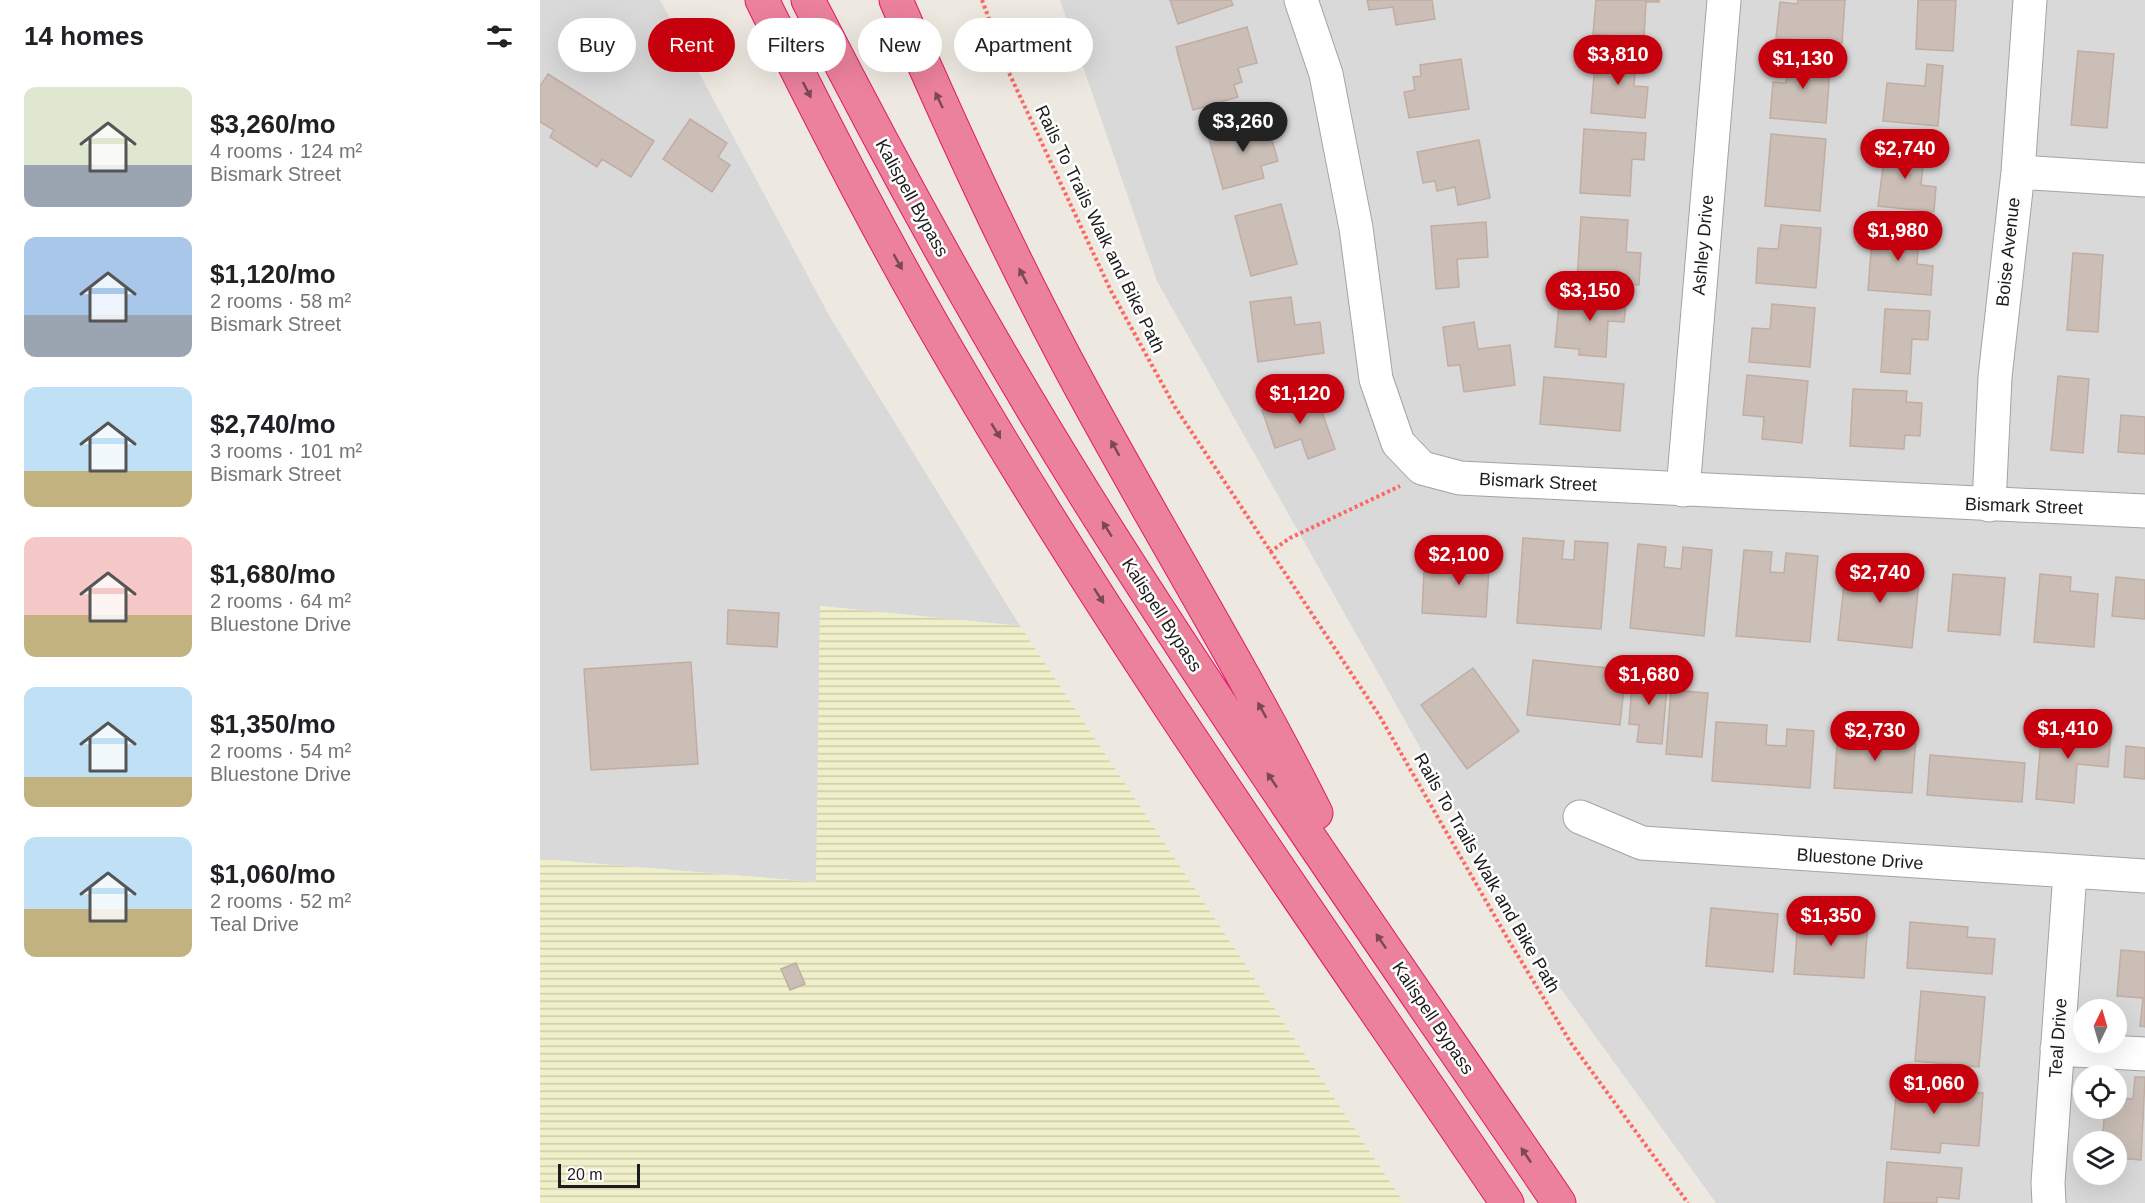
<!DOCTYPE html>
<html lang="en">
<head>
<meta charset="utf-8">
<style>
	body { margin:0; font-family:Helvetica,sans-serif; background:#f2f2f2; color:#202124; height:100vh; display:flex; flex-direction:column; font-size:22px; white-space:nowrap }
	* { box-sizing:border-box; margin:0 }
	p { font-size:20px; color:#757577 }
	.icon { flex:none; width:33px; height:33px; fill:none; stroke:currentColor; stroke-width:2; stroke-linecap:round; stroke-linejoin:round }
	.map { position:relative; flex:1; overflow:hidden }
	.side { display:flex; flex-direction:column; background:#fff; width:540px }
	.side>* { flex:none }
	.banner { position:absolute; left:18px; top:18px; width:570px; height:54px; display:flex; gap:12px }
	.needle { width:39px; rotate:5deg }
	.fabs { position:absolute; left:1533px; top:999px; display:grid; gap:12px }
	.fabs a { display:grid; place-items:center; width:54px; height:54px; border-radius:50%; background:#fff; box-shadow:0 6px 24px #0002; font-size:30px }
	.scale { position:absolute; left:18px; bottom:15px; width:82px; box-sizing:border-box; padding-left:6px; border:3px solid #1c1c1c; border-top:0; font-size:16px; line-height:21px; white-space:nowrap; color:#1c1c1c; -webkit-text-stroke:4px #fff; paint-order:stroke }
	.price { position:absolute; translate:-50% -51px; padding:0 14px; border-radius:21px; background:#c7000d; color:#fff; font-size:20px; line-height:39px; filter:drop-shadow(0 2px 3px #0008) }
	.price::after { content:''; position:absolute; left:50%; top:36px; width:18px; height:14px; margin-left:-9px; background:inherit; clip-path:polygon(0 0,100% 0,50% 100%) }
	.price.active { background:#222; color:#fff }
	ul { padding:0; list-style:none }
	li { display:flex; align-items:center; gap:18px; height:150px; padding:0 24px }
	li span { display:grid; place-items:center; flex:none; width:168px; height:120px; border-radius:12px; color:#555 }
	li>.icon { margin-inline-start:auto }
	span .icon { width:72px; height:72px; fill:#fffc; stroke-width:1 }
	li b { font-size:26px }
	h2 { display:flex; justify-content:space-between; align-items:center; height:72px; padding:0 24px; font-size:26px }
	.pill { padding:0 21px; border-radius:27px; background:#fff; box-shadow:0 6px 24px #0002; font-size:21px; line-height:54px }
	.pill.active { background:#c7000d; color:#fff }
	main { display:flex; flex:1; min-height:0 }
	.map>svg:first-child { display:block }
	.residential { fill:#dad9d9; fill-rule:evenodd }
	.farmland { fill:url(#farmland-rules) }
	.building { fill:#cabeb6; stroke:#c1ada2; stroke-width:1.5 }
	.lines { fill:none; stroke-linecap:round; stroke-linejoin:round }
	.minor-casing { stroke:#a3a3a3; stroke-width:35 }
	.highway-casing { stroke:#e3176a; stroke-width:35 }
	.path { stroke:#ff6660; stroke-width:4; stroke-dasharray:3 3; stroke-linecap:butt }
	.minor { stroke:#fff; stroke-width:33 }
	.highway { stroke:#ec819c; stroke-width:33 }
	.oneway { fill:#7a4956 }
	.labels { text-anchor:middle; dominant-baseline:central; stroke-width:5; stroke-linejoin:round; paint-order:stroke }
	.street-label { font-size:18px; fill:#1c1c1c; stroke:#fff }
</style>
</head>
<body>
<main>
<section class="side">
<h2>14 homes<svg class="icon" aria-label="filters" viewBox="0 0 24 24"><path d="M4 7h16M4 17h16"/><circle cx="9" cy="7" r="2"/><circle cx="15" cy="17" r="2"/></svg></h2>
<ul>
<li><span style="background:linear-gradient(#dfe7d0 65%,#9aa5b1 0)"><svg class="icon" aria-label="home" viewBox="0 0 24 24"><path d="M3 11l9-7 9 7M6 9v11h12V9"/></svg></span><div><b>$3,260/mo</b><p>4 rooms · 124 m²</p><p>Bismark Street</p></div></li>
<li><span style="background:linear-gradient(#a9c7e8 65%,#9aa5b1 0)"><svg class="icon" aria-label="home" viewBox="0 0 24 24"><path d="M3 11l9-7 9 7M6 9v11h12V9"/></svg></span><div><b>$1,120/mo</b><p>2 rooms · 58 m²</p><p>Bismark Street</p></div></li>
<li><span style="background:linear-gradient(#bfe0f5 70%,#c2b280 0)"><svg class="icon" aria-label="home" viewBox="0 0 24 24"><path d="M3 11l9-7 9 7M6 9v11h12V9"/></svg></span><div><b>$2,740/mo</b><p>3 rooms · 101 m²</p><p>Bismark Street</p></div></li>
<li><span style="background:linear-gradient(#f6c9c9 65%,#c2b280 0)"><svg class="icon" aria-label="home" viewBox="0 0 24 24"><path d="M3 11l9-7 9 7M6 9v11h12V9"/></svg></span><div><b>$1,680/mo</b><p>2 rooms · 64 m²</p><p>Bluestone Drive</p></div></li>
<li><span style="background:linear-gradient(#bfe0f5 75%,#c2b280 0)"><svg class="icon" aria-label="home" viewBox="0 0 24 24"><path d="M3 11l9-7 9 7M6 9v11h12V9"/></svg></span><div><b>$1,350/mo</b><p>2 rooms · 54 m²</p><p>Bluestone Drive</p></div></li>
<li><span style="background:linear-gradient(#bfe0f5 60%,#c2b280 0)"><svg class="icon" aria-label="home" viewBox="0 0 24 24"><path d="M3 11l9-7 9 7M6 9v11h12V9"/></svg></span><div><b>$1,060/mo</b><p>2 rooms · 52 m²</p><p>Teal Drive</p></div></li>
</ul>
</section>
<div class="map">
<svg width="1605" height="1203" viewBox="0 0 1605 1203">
	<defs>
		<pattern id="farmland-rules" width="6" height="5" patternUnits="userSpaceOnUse" patternTransform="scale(1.5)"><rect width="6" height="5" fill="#efefc9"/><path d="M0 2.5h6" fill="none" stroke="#ccccac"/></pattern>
	</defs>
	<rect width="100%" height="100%" fill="#eee9e0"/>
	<path class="residential" d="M 0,0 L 120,0 L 291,319 L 480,626 L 280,606 L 277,882 L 0,859 Z
		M 520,0 L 1605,0 L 1605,1203 L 1176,1203 L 1000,960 L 617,281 ZM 1544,1010 L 1576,1010 L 1576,1042 L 1544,1042 ZM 1544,1076 L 1576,1076 L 1576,1108 L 1544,1108 ZM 1544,1142 L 1576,1142 L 1576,1174 L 1544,1174 Z"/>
	<path class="farmland" d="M 280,606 L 480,626 L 864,1203 L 0,1203 L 0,859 L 276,882 Z"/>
	<path class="building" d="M 630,0 L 691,0 L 693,5 L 638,24 Z
		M 827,0 L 892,0 L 895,19 L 856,25 L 853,7 L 829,10 Z
		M 1056,0 L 1119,0 L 1119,2 L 1106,2 L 1104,38 L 1053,34 Z
		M 1258,0 L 1305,0 L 1302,43 L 1236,38 L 1240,2 L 1257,4 Z
		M 1378,0 L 1416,0 L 1413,51 L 1376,49 Z
		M 707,27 L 717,63 L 698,68 L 702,82 L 694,85 L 698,97 L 653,110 L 636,47 Z
		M 1056,50 L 1097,53 L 1094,86 L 1108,87 L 1105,118 L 1051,113 Z
		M 1538,51 L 1574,54 L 1567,128 L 1531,125 Z
		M 1248,53 L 1291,56 L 1286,123 L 1230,118 L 1233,82 L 1246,83 Z
		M 921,59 L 929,109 L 869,118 L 864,92 L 875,90 L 873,77 L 881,76 L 880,65 Z
		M 1387,64 L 1403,66 L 1398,126 L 1343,121 L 1347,83 L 1385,86 Z
		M 8,74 L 114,141 L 91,177 L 62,159 L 57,167 L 10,137 L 14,130 L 0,122 L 0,86 Z
		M 150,119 L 187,143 L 178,157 L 190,165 L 172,192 L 123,159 Z
		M 726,119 L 738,161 L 721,166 L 724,178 L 683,189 L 668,135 Z
		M 1044,129 L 1106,133 L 1104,160 L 1092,159 L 1090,196 L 1040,193 Z
		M 1231,134 L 1286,139 L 1280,211 L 1225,206 Z
		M 939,140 L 950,198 L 918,205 L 915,187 L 897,191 L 895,181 L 883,183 L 877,152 Z
		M 1346,143 L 1385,147 L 1381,185 L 1396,187 L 1394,212 L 1338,206 Z
		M 741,204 L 757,264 L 711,276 L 695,216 Z
		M 1041,217 L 1088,220 L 1086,252 L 1101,253 L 1099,285 L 1037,281 Z
		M 946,222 L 948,257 L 917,259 L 919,287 L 896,289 L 891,226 Z
		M 1241,225 L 1281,228 L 1276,288 L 1216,283 L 1218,248 L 1238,249 Z
		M 1333,226 L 1380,229 L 1377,264 L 1393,266 L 1391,295 L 1328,290 Z
		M 1533,253 L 1563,255 L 1558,332 L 1527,330 Z
		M 1044,290 L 1087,294 L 1084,322 L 1068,321 L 1066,357 L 1039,355 L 1039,349 L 1015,347 L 1019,305 L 1042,307 Z
		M 751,297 L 755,325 L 780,322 L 784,353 L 718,362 L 710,302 Z
		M 1232,304 L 1275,308 L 1270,367 L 1209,362 L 1212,328 L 1230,329 Z
		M 1345,309 L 1390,311 L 1388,340 L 1372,339 L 1370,374 L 1341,372 Z
		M 934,322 L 938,349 L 970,345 L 975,385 L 924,392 L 920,365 L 908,366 L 903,327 Z
		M 1207,375 L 1268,381 L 1262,443 L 1222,439 L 1224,417 L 1203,415 Z
		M 1518,376 L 1549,379 L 1543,453 L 1511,450 Z
		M 1004,377 L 1084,384 L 1080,431 L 1000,424 Z
		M 1313,389 L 1367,391 L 1366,402 L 1382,403 L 1380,436 L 1365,435 L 1364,449 L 1310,446 Z
		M 775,392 L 795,449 L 768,459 L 761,439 L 735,448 L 722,410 Z
		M 1581,415 L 1605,417 L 1605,454 L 1578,452 Z
		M 983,538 L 1024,541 L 1022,559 L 1034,560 L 1035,541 L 1068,543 L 1061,629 L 977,623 Z
		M 1098,544 L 1126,547 L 1124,567 L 1141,569 L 1143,547 L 1172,550 L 1164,636 L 1090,628 Z
		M 908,550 L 950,553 L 946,617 L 882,613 L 884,572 L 907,573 Z
		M 1204,550 L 1232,552 L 1230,572 L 1244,573 L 1246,553 L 1278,556 L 1270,642 L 1196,636 Z
		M 1307,557 L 1336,560 L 1334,579 L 1349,580 L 1351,560 L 1381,563 L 1372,648 L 1298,640 Z
		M 1413,574 L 1465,578 L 1460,635 L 1408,631 Z
		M 1500,574 L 1531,577 L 1530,591 L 1558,594 L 1554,647 L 1494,642 Z
		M 1576,577 L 1605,580 L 1605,619 L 1572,616 Z
		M 188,610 L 239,613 L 237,647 L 187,644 Z
		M 993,660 L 1086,670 L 1080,725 L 987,715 Z
		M 151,662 L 158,764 L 51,770 L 44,669 Z
		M 933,668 L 979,731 L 927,769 L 881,705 Z
		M 1093,672 L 1128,675 L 1122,744 L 1097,742 L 1099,725 L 1089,724 Z
		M 1131,690 L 1168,693 L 1162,757 L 1126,754 Z
		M 1176,722 L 1227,725 L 1226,745 L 1246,746 L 1247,729 L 1274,731 L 1270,788 L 1172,781 Z
		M 1502,727 L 1571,733 L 1568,767 L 1537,764 L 1534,803 L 1496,799 Z
		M 1298,730 L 1376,736 L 1372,793 L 1294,788 Z
		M 1586,746 L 1605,748 L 1605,779 L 1584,777 Z
		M 1390,755 L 1485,763 L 1482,802 L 1387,795 Z
		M 1171,908 L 1238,914 L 1233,972 L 1166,966 Z
		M 1258,916 L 1328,921 L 1324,978 L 1254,974 Z
		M 1370,922 L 1428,927 L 1427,937 L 1455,939 L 1452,974 L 1367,968 Z
		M 1581,950 L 1605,952 L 1605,1027 L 1600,1026 L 1603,998 L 1577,996 Z
		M 256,963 L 265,984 L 250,990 L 241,969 Z
		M 1381,991 L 1445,997 L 1439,1067 L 1375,1061 Z
		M 1358,1075 L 1409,1078 L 1408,1090 L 1443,1093 L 1439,1146 L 1401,1143 L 1400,1153 L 1351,1149 Z
		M 1595,1077 L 1605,1077 L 1601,1160 L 1576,1158 L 1576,1142 L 1562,1142 L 1565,1108 L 1576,1108 L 1576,1098 L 1593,1099 Z
		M 1347,1162 L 1422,1168 L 1419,1199 L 1397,1197 L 1397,1203 L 1344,1203 Z"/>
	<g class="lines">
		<defs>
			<path id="minor" d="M 761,0 L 786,74 L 816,228 L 836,379 L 858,443 L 882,468 L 920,478 L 1605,511
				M 1478,172 L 1605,180
				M 1143,490 L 1184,0
				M 1449,505 L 1455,377 L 1478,172 L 1490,0
				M 1040,817 L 1102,843 L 1605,876
				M 1517,1049 L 1605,1054
				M 1509,1203 L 1508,1183 L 1530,873"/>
			<path id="highway" d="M 222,0 C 285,127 350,254 423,377 C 590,661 782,930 967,1203
				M 268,0 C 354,169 446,336 547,498 C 697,737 860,969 1019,1203
				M 356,0 C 408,121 463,241 525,358 C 606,511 698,658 776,813"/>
		</defs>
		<use href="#minor" class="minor-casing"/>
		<use href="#highway" class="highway-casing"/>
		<path class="path" d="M 442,0 L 470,75 L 571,291 L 635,407 L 839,715 L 969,941 L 1031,1043 L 1148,1203
			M 730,552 L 750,538 L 860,486"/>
		<use href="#minor" class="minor"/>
		<use href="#highway" class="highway"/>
	</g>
	<defs><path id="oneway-solid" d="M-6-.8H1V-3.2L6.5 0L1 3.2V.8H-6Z" transform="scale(1.5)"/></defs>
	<g class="oneway">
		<use href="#oneway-solid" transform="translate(267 90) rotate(63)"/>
		<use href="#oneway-solid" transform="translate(399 100) rotate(-115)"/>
		<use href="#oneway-solid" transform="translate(358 262) rotate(61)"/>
		<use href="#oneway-solid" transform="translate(483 276) rotate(-117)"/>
		<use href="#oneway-solid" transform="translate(456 431) rotate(59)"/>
		<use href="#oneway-solid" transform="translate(575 448) rotate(-119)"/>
		<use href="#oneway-solid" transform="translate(567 529) rotate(-122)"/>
		<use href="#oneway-solid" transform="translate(559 596) rotate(57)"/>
		<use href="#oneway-solid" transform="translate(722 710) rotate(-119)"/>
		<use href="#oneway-solid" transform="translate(732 780) rotate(-124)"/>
		<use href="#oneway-solid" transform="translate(841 941) rotate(-124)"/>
		<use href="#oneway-solid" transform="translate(986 1155) rotate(-124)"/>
	</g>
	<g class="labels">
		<g class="street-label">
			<text transform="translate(372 198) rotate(61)">Kalispell Bypass</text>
			<text transform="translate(560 229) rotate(64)">Rails To Trails Walk and Bike Path</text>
			<text transform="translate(1163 245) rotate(-85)">Ashley Drive</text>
			<text transform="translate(1468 252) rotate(-84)">Boise Avenue</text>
			<text transform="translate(998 482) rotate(3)">Bismark Street</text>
			<text transform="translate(1484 506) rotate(2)">Bismark Street</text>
			<text transform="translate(622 615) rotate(57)">Kalispell Bypass</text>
			<text transform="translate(1320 859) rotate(4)">Bluestone Drive</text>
			<text transform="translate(947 873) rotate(60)">Rails To Trails Walk and Bike Path</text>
			<text transform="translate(893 1018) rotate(56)">Kalispell Bypass</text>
			<text transform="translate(1518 1038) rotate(-86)">Teal Drive</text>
		</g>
	</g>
</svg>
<div class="fabs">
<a><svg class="needle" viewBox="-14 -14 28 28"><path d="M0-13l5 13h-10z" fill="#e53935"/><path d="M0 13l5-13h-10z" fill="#757577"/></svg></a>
<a><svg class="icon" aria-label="locate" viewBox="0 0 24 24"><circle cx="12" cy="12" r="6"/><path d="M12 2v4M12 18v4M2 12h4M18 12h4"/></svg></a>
<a><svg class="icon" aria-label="layers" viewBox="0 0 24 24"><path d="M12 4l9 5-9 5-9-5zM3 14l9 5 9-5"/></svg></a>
</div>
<div class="scale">20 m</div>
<b class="price" style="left:1078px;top:86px">$3,810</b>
<b class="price" style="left:1263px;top:90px">$1,130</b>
<b class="price active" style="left:703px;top:153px">$3,260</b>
<b class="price" style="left:1365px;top:180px">$2,740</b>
<b class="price" style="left:1358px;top:262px">$1,980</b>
<b class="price" style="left:1050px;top:322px">$3,150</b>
<b class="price" style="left:760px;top:425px">$1,120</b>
<b class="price" style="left:919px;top:586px">$2,100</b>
<b class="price" style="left:1340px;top:604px">$2,740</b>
<b class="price" style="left:1109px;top:706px">$1,680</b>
<b class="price" style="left:1528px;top:760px">$1,410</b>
<b class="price" style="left:1335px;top:762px">$2,730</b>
<b class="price" style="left:1291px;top:947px">$1,350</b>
<b class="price" style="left:1394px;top:1115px">$1,060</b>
<div class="banner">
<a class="pill">Buy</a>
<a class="pill active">Rent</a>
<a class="pill">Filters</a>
<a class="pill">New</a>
<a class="pill">Apartment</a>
</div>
</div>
</main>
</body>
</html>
